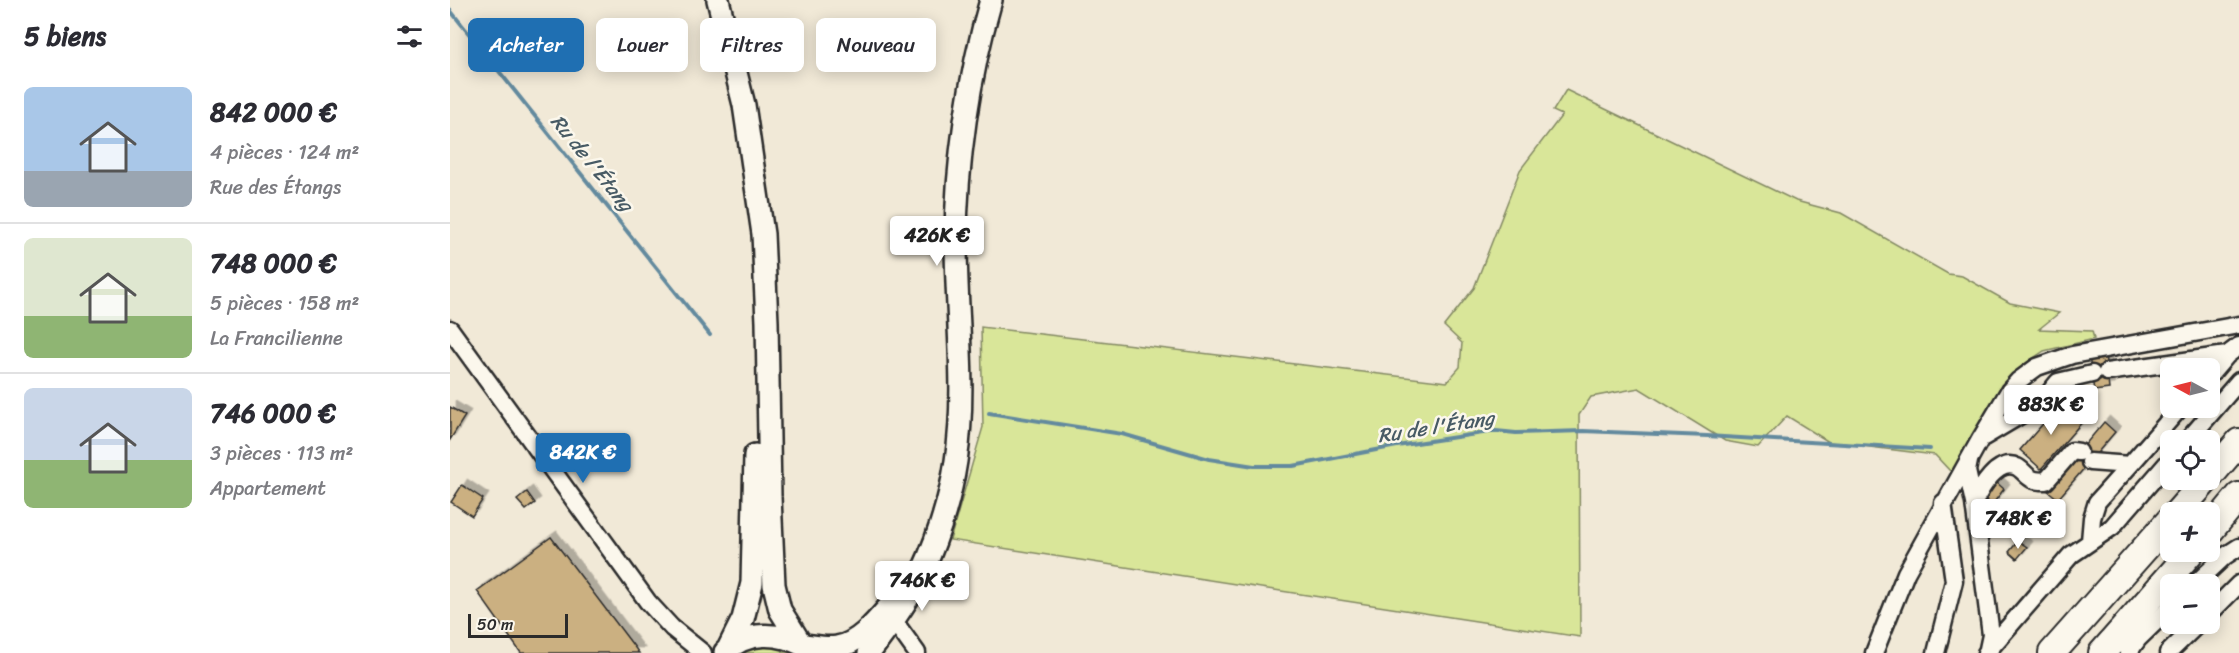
<!DOCTYPE html>
<html lang="fr">
<head>
<meta charset="utf-8">
<style>
	body { margin:0; font-family:Sriracha,sans-serif; background:#f2f2f3; color:#2b2b33; height:100vh; display:flex; flex-direction:column; font-size:22px; white-space:nowrap }
	* { box-sizing:border-box; margin:0 }
	p { font-size:20px; color:#7c7c81 }
	.icon { flex:none; width:33px; height:33px; fill:none; stroke:currentColor; stroke-width:2; stroke-linecap:round; stroke-linejoin:round }
	.map { position:relative; flex:1; overflow:hidden }
	.sheet { display:flex; flex-direction:column; background:#fff; width:450px }
	.sheet>* { flex:none }
	.top-card { position:absolute; left:18px; top:18px; width:570px; height:54px; display:flex; gap:12px }
	.needle { width:39px; rotate:277deg }
	.tools { position:absolute; left:1710px; top:358px; display:grid; gap:12px }
	.tools a { display:grid; place-items:center; width:60px; height:60px; border-radius:9px; background:#fff; box-shadow:0 3px 15px #0003; font-size:30px }
	.scale { position:absolute; left:18px; bottom:15px; width:100px; box-sizing:border-box; padding-left:6px; border:3px solid #2b2b2b; border-top:0; font-size:16px; line-height:21px; white-space:nowrap; color:#2b2b2b; -webkit-text-stroke:4px #fbf7ec; paint-order:stroke }
	.price { position:absolute; translate:-50% -51px; padding:0 14px; border-radius:6px; background:#fff; color:#222; font-size:20px; line-height:39px; filter:drop-shadow(0 2px 3px #0008) }
	.price::after { content:''; position:absolute; left:50%; top:36px; width:18px; height:14px; margin-left:-9px; background:inherit; clip-path:polygon(0 0,100% 0,50% 100%) }
	.price.selected { background:#1f6fb2; color:#fff }
	ul { padding:0; list-style:none }
	li { display:flex; align-items:center; gap:18px; height:150px; padding:0 24px }
	li+li { border-top:2px solid #e1e1e2 }
	li span { display:grid; place-items:center; flex:none; width:168px; height:120px; border-radius:9px; color:#555 }
	li>.icon { margin-inline-start:auto }
	span .icon { width:72px; height:72px; fill:#fffc; stroke-width:1 }
	li b { font-size:26px }
	h2 { display:flex; justify-content:space-between; align-items:center; height:72px; padding:0 24px; font-size:26px }
	.pill { padding:0 21px; border-radius:9px; background:#fff; box-shadow:0 3px 15px #0003; font-size:21px; line-height:54px }
	.pill.selected { background:#1f6fb2; color:#fff }
	main { display:flex; flex:1; min-height:0 }
	.map>svg:first-child { display:block }
	.green { fill:#d9e699; stroke:#828862; stroke-width:1.5 }
	.lines { fill:none; stroke-linecap:round; stroke-linejoin:round }
	.stream { stroke:#648a9e; stroke-width:4 }
	.building { fill:#cbb081; stroke:#2b2b2b; stroke-width:1.5; filter:url(#shadow) }
	.minor-casing { stroke:#2b2b2b; stroke-width:21 }
	.major-casing { stroke:#2b2b2b; stroke-width:26 }
	.highway-casing { stroke:#2b2b2b; stroke-width:30 }
	.minor { stroke:#fbf7ec; stroke-width:16 }
	.major { stroke:#fbf7ec; stroke-width:21 }
	.highway { stroke:#fbf7ec; stroke-width:26 }
	.labels { text-anchor:middle; dominant-baseline:central; stroke-width:5; stroke-linejoin:round; paint-order:stroke }
	.water-label { font-size:20px; font-style:italic; fill:#485b65; stroke:#fbf7ec }
</style>
</head>
<body>
<main>
<section class="sheet">
<h2>5 biens<svg class="icon" aria-label="filters" viewBox="0 0 24 24"><path d="M4 7h16M4 17h16"/><circle cx="9" cy="7" r="2"/><circle cx="15" cy="17" r="2"/></svg></h2>
<ul>
<li><span style="background:linear-gradient(#a9c7e8 70%,#9aa5b1 0)"><svg class="icon" aria-label="home" viewBox="0 0 24 24"><path d="M3 11l9-7 9 7M6 9v11h12V9"/></svg></span><div><b>842 000 €</b><p>4 pièces · 124 m²</p><p>Rue des Étangs</p></div></li>
<li><span style="background:linear-gradient(#dfe7d0 65%,#8fb573 0)"><svg class="icon" aria-label="home" viewBox="0 0 24 24"><path d="M3 11l9-7 9 7M6 9v11h12V9"/></svg></span><div><b>748 000 €</b><p>5 pièces · 158 m²</p><p>La Francilienne</p></div></li>
<li><span style="background:linear-gradient(#c9d6e8 60%,#8fb573 0)"><svg class="icon" aria-label="home" viewBox="0 0 24 24"><path d="M3 11l9-7 9 7M6 9v11h12V9"/></svg></span><div><b>746 000 €</b><p>3 pièces · 113 m²</p><p>Appartement</p></div></li>
</ul>
</section>
<div class="map">
<svg width="1789" height="653" viewBox="0 0 1789 653">
	<defs>
		<filter id="shadow"><feDropShadow dx="5.5" dy="-5.5" stdDeviation="0" flood-color="#0004"/></filter>
	</defs>
	<rect width="100%" height="100%" fill="#f1e9d7"/>
	<filter id="ink" filterUnits="userSpaceOnUse"><feTurbulence type="fractalNoise" baseFrequency=".0167" numOctaves="2"/><feDisplacementMap in="SourceGraphic" scale="12" xChannelSelector="R" yChannelSelector="G"/><feConvolveMatrix kernelMatrix="1 2 1 2 8 2 1 2 1" color-interpolation-filters="sRGB"/></filter>
	<g filter="url(#ink)">
		<path class="green" d="M 1116,90 L 1346,201 L 1391,213 L 1498,274 L 1512,276 L 1560,303 L 1609,313 L 1589,329 L 1642,331 L 1644,339 L 1594,351 L 1573,365 L 1551,389 L 1523,443 L 1501,472 L 1485,455 L 1379,442 L 1337,416 L 1308,447 L 1275,441 L 1189,388 L 1141,397 L 1129,415 L 1130,637 L 500,540 L 533,427 L 531,327 L 997,382 L 1010,367 L 1012,343 L 994,326 L 1024,288 L 1070,170 L 1112,115 L 1103,111 Z
			M 309,642 L 352,653 L 285,653 Z"/>
		<g class="lines">
			<path class="stream" d="M 0,10 L 260,335
				M 539,413 L 672,434 L 759,459 L 804,466 L 843,466 L 947,446 L 1046,431 L 1066,433 L 1133,431 L 1257,436 L 1480,449"/>
		</g>
		<path class="building" d="M 1655,354 L 1659,389 L 1644,391 L 1639,356 Z
			M 1612,402 L 1633,421 L 1591,469 L 1570,450 Z
			M 0,407 L 15,416 L 0,440 Z
			M 1654,422 L 1665,432 L 1608,499 L 1597,490 Z
			M 1546,482 L 1554,489 L 1542,505 L 1533,498 Z
			M 12,485 L 33,499 L 22,516 L 1,502 Z
			M 77,492 L 85,503 L 76,510 L 67,500 Z
			M 101,537 L 189,653 L 71,653 L 27,591 Z
			M 1568,541 L 1577,547 L 1567,559 L 1559,552 Z"/>
		<g class="lines">
			<defs>
				<path id="minor" d="M 0,329 L 198,602 L 222,628 L 253,653
					M 1657,372 L 1777,355
					M 1760,375 L 1777,355 L 1789,346
					M 1534,437 L 1591,403 L 1608,382 L 1642,374
					M 1737,441 L 1789,381
					M 1519,461 L 1517,471 L 1524,503 L 1541,635 L 1538,649
					M 1640,462 L 1680,465 L 1730,408
					M 1524,503 C 1530,489 1548,457 1567,467 C 1572,469 1576,476 1582,479 C 1586,481 1592,481 1596,481 L 1622,451 L 1629,452
					M 1640,541 L 1642,518 L 1647,502 L 1680,465
					M 1744,585 L 1775,556 L 1789,547
					M 1760,613 L 1789,584
					M 444,621 L 467,653
					M 1424,653 L 1456,573 L 1531,438 L 1559,391 L 1568,381 L 1587,367 L 1622,355 L 1789,325
					M 1486,653 L 1504,581 L 1493,503
					M 1536,653 L 1621,555 L 1662,527 L 1720,460
					M 1678,653 L 1688,639 L 1720,608
					M 1718,653 L 1748,624"/>
				<path id="major" d="M 268,0 L 294,105 L 313,234 L 317,322 L 320,497 L 324,585 L 330,610 L 351,644
					M 354,645 C 365,646 376,649 387,647 C 410,644 430,617 444,601
					M 278,649 L 293,619 L 302,583 L 305,455
					M 275,652 C 297,630 329,632 355,646
					M 419,653 C 436,631 452,610 465,586 C 485,549 500,501 506,461 C 517,390 506,314 506,242 C 506,163 519,76 541,0"/>
				<path id="highway" d="M 1760,476 L 1789,442
					M 1727,513 L 1756,480
					M 1760,531 L 1789,496
					M 1602,653 L 1720,520
					M 1652,653 L 1741,552"/>
			</defs>
			<use href="#minor" class="minor-casing"/>
			<use href="#major" class="major-casing"/>
			<use href="#highway" class="highway-casing"/>
			<use href="#minor" class="minor"/>
			<use href="#major" class="major"/>
			<use href="#highway" class="highway"/>
		</g>
	</g>
	<g class="labels">
		<g class="water-label">
			<text transform="translate(142 163) rotate(51)">Ru de l'Étang</text>
			<text transform="translate(986 427) rotate(-9)">Ru de l'Étang</text>
		</g>
	</g>
</svg>
<div class="tools">
<a><svg class="needle" viewBox="-14 -14 28 28"><path d="M0-13l5 13h-10z" fill="#e53935"/><path d="M0 13l5-13h-10z" fill="#7c7c81"/></svg></a>
<a><svg class="icon" aria-label="locate" viewBox="0 0 24 24"><circle cx="12" cy="12" r="6"/><path d="M12 2v4M12 18v4M2 12h4M18 12h4"/></svg></a>
<a>+</a>
<a>−</a>
</div>
<div class="scale">50 m</div>
<b class="price" style="left:487px;top:267px">426K €</b>
<b class="price" style="left:1601px;top:436px">883K €</b>
<b class="price selected" style="left:133px;top:484px">842K €</b>
<b class="price" style="left:1568px;top:550px">748K €</b>
<b class="price" style="left:472px;top:612px">746K €</b>
<div class="top-card">
<a class="pill selected">Acheter</a>
<a class="pill">Louer</a>
<a class="pill">Filtres</a>
<a class="pill">Nouveau</a>
</div>
</div>
</main>
</body>
</html>
